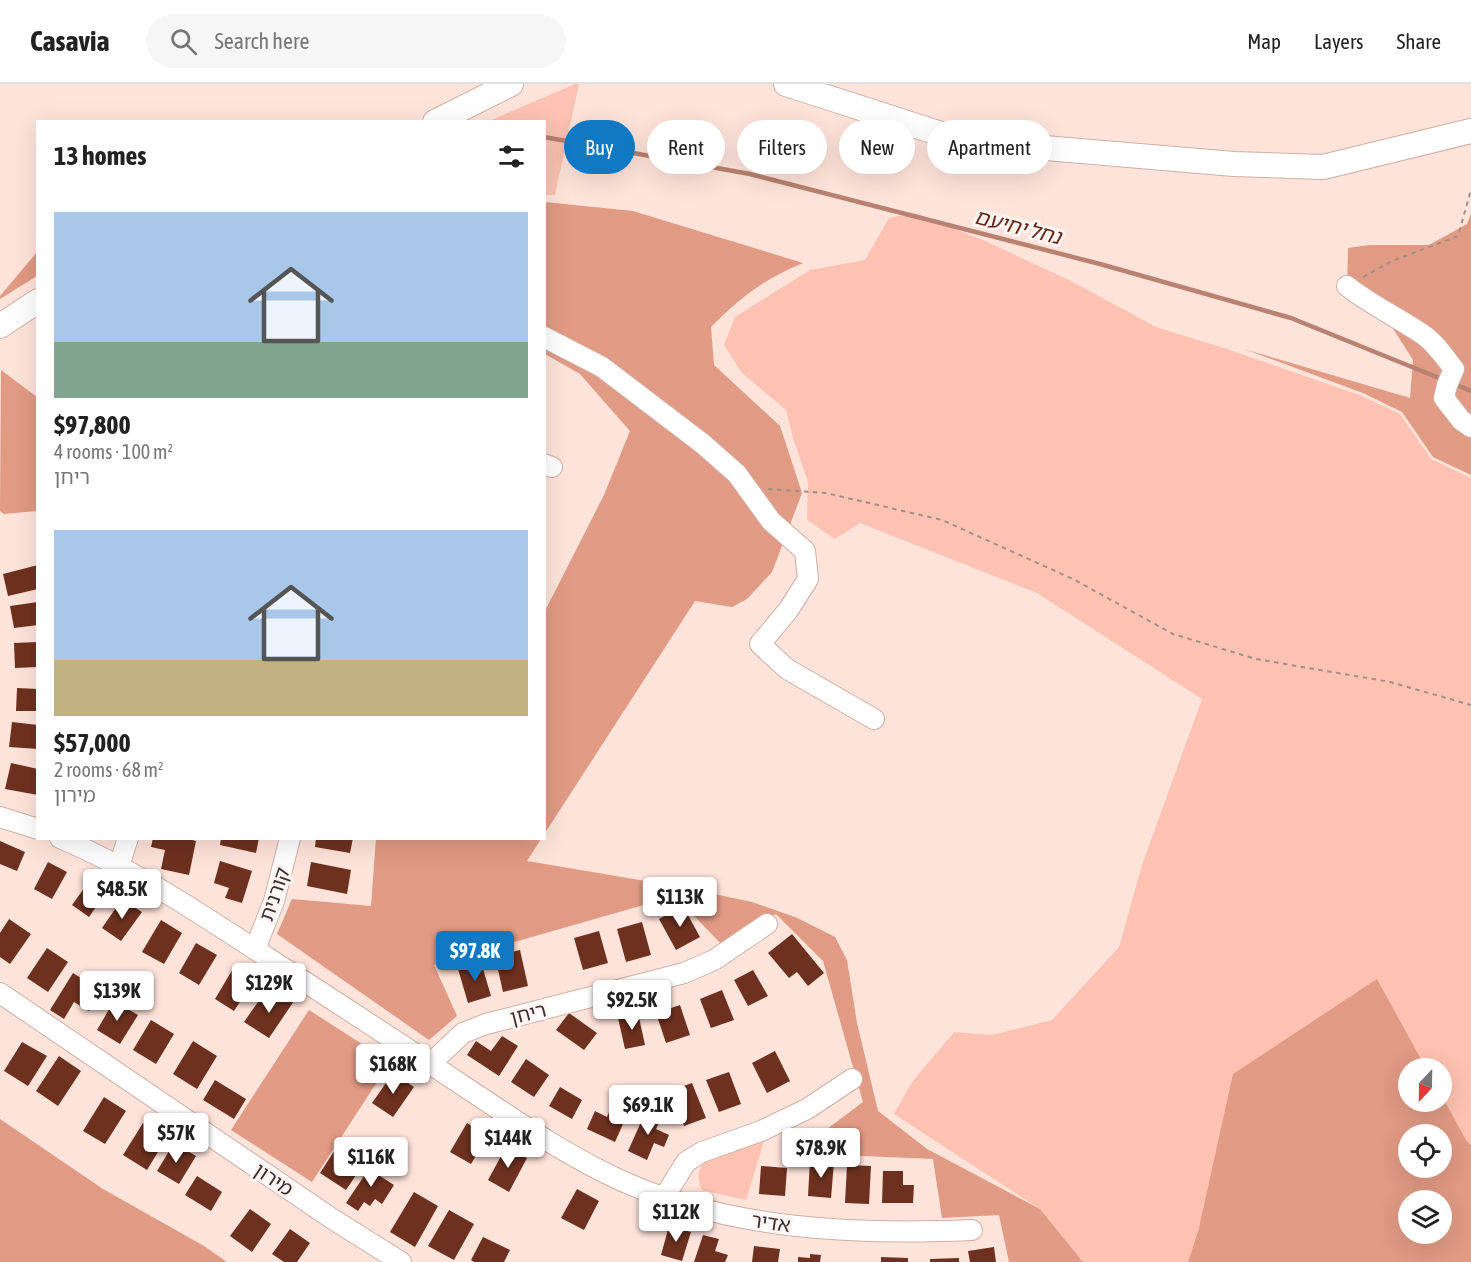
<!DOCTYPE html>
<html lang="en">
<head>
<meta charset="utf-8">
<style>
	body { margin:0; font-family:"Asap Condensed","Noto Sans Hebrew",sans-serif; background:#f6f6f6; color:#222; height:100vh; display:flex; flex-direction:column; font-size:22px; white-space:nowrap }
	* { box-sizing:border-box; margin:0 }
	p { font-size:20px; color:#767676 }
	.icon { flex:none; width:33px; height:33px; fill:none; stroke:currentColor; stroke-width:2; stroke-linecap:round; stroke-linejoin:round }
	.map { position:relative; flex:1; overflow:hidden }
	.side { position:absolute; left:36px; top:36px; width:510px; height:720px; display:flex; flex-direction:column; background:#fff; border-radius:0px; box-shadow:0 6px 24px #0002 }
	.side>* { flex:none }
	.hud { position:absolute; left:564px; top:36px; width:570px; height:54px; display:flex; gap:12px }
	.needle { width:39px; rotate:202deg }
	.controls { position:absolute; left:1398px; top:974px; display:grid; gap:12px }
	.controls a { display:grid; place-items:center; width:54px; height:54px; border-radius:50%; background:#fff; box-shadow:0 6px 24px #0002; font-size:30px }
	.price { position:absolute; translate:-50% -51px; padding:0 14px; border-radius:6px; background:#fff; color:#222; font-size:20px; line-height:39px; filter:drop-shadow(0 2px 3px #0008) }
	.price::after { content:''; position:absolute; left:50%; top:36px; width:18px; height:14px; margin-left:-9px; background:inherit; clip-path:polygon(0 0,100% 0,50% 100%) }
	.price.selected { background:#1179c4; color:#fff }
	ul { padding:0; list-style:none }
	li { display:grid; align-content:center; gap:12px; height:318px; padding:0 18px }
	li span { display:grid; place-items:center; height:186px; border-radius:0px; color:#555 }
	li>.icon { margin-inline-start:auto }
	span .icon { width:108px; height:108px; fill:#fffc; stroke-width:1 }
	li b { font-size:26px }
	h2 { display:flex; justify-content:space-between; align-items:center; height:72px; padding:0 18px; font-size:26px }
	.chip { padding:0 21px; border-radius:27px; background:#fff; box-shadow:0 6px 24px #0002; font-size:21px; line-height:54px }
	.chip.selected { background:#1179c4; color:#fff }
	header { display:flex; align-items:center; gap:36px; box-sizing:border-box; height:84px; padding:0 30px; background:#fff; border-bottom:2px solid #e0e0e0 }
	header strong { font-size:28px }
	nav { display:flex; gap:33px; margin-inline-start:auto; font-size:21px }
	.search { width:420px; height:54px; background:#f6f6f6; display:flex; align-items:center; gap:15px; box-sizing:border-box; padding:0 21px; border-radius:33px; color:#767676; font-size:22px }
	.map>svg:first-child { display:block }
	.green { fill:#fdc2b1 }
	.forest { fill:#e19a84; fill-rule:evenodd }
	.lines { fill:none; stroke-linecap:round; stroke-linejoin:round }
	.stream { stroke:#b88170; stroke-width:4.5 }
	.building { fill:#6e311f }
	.minor-casing { stroke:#d0afa5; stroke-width:22 }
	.major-casing { stroke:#d0afa5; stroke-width:26 }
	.path { stroke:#a38f89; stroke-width:2; stroke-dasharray:4.5 4.5; stroke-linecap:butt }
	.minor { stroke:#fff; stroke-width:20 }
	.major { stroke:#fff; stroke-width:24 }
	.labels { text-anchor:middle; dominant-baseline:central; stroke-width:6; stroke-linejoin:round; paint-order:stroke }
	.street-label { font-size:20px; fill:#3b2f2b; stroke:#fcf5f3 }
	.water-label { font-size:21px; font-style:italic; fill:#642410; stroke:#fcf5f3 }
</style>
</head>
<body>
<header>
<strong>Casavia</strong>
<div class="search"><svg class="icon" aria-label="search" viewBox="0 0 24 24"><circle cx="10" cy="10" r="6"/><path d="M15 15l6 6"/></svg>Search here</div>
<nav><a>Map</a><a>Layers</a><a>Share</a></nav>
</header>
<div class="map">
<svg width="1471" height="1178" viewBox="0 0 1471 1178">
	<rect width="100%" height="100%" fill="#fee3da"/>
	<path class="green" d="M 575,0 L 579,0 L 555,111 L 545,111 L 544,38 L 489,37 Z
		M 915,129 L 985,157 L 1071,197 L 1156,243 L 1224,264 L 1362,312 L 1400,330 L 1431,375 L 1471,394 L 1471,1061 L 1466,1057 L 1442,1012 L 1442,984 L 1426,984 L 1377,895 L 1199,1144 L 1188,1178 L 1083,1178 L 1040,1125 L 894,1030 L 912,998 L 954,948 L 992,951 L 1052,936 L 1119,863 L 1142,781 L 1202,615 L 1037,509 L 860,439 L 835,455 L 807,436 L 808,398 L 793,354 L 786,326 L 742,289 L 724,261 L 735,233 L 810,186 L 865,176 L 889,134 Z
		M 759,1055 L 764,1057 L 746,1116 L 702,1106 C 696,1095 698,1084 706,1075 Z"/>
	<path class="forest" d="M 545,118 L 633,127 L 803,179 C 763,196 742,212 711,243 L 714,281 L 780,342 L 802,409 L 772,488 L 747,515 L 732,523 L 695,517 L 545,749 L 545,527 L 604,411 L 630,347 L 580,290 L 545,270 Z
		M 1471,130 L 1471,391 L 1433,373 L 1402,328 L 1363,309 L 1244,265 L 1410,314 L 1413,276 L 1392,243 L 1347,209 L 1348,164 L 1369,161 L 1429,161 L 1467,140 Z
		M 37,168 L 37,192 L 0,215 L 0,212 Z
		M 1,286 L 37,313 L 37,427 L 4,430 L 0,427 Z
		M 376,754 L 541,755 L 527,777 L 681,803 L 752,818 L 795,833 L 835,853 L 847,876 L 857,939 L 878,1027 L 927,1065 L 1040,1125 L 1083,1178 L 1009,1178 L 999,1131 L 942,1134 L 933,1075 L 795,1069 L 863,1018 L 823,877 L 776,830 L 724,863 L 675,812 L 434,881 L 457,932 L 429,956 L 277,850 L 292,815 L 371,822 Z
		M 1377,895 L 1426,984 L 1408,984 L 1408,1017 L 1442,1017 L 1442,1012 L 1466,1056 L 1471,1061 L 1471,1178 L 1188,1178 L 1199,1144 L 1233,990 ZM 1408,1050 L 1442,1050 L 1442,1083 L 1408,1083 ZM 1408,1116 L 1442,1116 L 1442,1149 L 1408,1149 Z
		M 309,926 L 390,978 L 312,1098 L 231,1046 Z
		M 0,1035 L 103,1105 L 204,1162 L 227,1178 L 0,1178 Z"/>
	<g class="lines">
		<path class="stream" d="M 544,53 L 750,90 L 1100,180 L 1291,234 L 1444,296
			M 1454,300 L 1471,307"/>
	</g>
	<path class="building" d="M 38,481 L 38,505 L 8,512 L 3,490 Z
		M 38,518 L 38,541 L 14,544 L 10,522 Z
		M 38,558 L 38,583 L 15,584 L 14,559 Z
		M 17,604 L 38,605 L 38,627 L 16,627 Z
		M 12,638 L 38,641 L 38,665 L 9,663 Z
		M 11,679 L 38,685 L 38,711 L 5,705 Z
		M 153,754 L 185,754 L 196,757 L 189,791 L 161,785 L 165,766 L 151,763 Z
		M 221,754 L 259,754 L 256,769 L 220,761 Z
		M 316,754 L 353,754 L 350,769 L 315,763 Z
		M 0,757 L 25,768 L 17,787 L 0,780 Z
		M 220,777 L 252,787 L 242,819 L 225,814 L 229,804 L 214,799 Z
		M 48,778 L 67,788 L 52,815 L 34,805 Z
		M 311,778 L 351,786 L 347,810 L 307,802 Z
		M 90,796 L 107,807 L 89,833 L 72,821 Z
		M 122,815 L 142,828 L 121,857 L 102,844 Z
		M 683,822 L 700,853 L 676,866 L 659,835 Z
		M 9,835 L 31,850 L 10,880 L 0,873 L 0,849 Z
		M 161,836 L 182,849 L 164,880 L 142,868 Z
		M 642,838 L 651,871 L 626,878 L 617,845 Z
		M 599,847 L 608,879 L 583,886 L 574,854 Z
		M 792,850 L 824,889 L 808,902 L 797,888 L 789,894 L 768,869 Z
		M 196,859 L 217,871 L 199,901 L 179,889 Z
		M 47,864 L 68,878 L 48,908 L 27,894 Z
		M 520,866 L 528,902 L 503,908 L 495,872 Z
		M 481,878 L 491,912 L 468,919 L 458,885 Z
		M 234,883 L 254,896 L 234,927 L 215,915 Z
		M 753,886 L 768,912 L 748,922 L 734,896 Z
		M 73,889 L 101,907 L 89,927 L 74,918 L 64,935 L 50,926 Z
		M 722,906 L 734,936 L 711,944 L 700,915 Z
		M 279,907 L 294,917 L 269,954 L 244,938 L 260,915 L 269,921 Z
		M 114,917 L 138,931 L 120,960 L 97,946 Z
		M 680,921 L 690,951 L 666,959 L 656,929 Z
		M 569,929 L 597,949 L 584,966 L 556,946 Z
		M 638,929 L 645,961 L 625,965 L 618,934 Z
		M 151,936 L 174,950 L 156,980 L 133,966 Z
		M 502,952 L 518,962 L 499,992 L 467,971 L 476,957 L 491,967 Z
		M 193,957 L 217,972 L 197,1005 L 173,990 Z
		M 22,958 L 47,972 L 28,1002 L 4,987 Z
		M 775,967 L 790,997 L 767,1009 L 752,979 Z
		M 59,972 L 81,987 L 58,1022 L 36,1007 Z
		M 526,975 L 549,991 L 534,1013 L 511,998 Z
		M 729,988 L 741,1020 L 719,1028 L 706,996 Z
		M 393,989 L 414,1003 L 393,1033 L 372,1019 Z
		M 215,996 L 246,1015 L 234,1035 L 203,1016 Z
		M 692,999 L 706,1034 L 684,1042 L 670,1007 Z
		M 560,1003 L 582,1016 L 572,1035 L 549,1022 Z
		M 104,1013 L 126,1027 L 105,1060 L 83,1047 Z
		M 614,1017 L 630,1024 L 615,1058 L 587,1045 L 595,1027 L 607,1033 Z
		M 646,1027 L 661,1034 L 656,1045 L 669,1051 L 664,1063 L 654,1059 L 647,1076 L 628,1067 Z
		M 143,1039 L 167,1053 L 147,1086 L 123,1071 Z
		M 467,1039 L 488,1052 L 471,1080 L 450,1068 Z
		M 342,1055 L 368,1073 L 346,1106 L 320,1089 Z
		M 174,1059 L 196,1072 L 179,1100 L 157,1087 Z
		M 506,1063 L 527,1074 L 509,1108 L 488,1096 Z
		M 810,1076 L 834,1078 L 831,1114 L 808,1112 Z
		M 374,1077 L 385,1084 L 380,1092 L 394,1101 L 382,1120 L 375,1115 L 370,1122 L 364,1118 L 358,1127 L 346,1119 Z
		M 847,1081 L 871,1082 L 869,1120 L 845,1119 Z
		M 761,1082 L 787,1084 L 785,1112 L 759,1110 Z
		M 883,1087 L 903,1087 L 903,1101 L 914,1101 L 913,1119 L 882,1119 Z
		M 197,1092 L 222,1108 L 211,1127 L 185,1111 Z
		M 577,1105 L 599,1117 L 584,1146 L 561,1134 Z
		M 414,1108 L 438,1122 L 415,1163 L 390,1148 Z
		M 250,1125 L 271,1140 L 252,1168 L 230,1152 Z
		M 449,1126 L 474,1140 L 454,1176 L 428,1162 Z
		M 669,1142 L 691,1148 L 682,1177 L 661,1171 Z
		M 290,1145 L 310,1159 L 297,1178 L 284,1178 L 272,1170 Z
		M 703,1151 L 719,1155 L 715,1167 L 728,1171 L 725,1178 L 694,1178 Z
		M 483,1153 L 510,1166 L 504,1178 L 474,1178 L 471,1176 Z
		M 754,1162 L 780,1165 L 778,1178 L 752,1178 Z
		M 994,1163 L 996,1178 L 970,1178 L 968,1167 Z
		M 810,1170 L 821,1171 L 820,1178 L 798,1178 L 798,1173 L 810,1174 Z
		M 881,1173 L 908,1174 L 908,1178 L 881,1178 Z
		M 959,1174 L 959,1178 L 930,1178 L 930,1175 Z"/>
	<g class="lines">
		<defs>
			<path id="minor" d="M 1347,202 C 1371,221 1397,233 1422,250 C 1435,258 1445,274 1454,285 L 1447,301 L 1444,314 L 1461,336 L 1471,343
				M 544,253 L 602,283 L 703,360 L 737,390 L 771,437 L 805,467 L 808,495 L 789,525 L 760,560 L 787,585 L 874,635
				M 544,380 L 552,383
				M 0,733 L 38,745
				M 60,754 C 133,785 201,830 268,874 C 335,917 402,961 468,1005 C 518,1038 567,1072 622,1097 C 732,1146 854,1151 972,1146
				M 119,782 L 128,754
				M 255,865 L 274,817 L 290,754
				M 0,909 L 331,1134 L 401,1178
				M 430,980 L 463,949 L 486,940 L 684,889 L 714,876 L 767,840
				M 665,1112 L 686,1078 L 702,1068 L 761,1047 L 807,1025 L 852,995"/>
			<path id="major" d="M 786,0 L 963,57 L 1234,80 L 1323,83 L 1471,47
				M 435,38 L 511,0
				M 0,242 L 38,217"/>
		</defs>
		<use href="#minor" class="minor-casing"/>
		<use href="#major" class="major-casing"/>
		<path class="path" d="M 1363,193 L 1392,177 L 1458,152 L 1471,106
			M 768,405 L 826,409 L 942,436 L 1073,495 L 1173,550 L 1256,575 L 1390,598 L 1471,621"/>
		<use href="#minor" class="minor"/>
		<use href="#major" class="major"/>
	</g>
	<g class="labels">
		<g class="street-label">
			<text transform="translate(274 810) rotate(-71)">קורנית</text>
			<text transform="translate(528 929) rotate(-14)">ריחן</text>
			<text transform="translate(274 1095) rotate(34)">מירון</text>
			<text transform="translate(771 1138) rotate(8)">אדיר</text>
		</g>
		<g class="water-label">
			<text transform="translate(1018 142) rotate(14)">נחל יחיעם</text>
		</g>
	</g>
</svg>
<div class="controls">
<a><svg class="needle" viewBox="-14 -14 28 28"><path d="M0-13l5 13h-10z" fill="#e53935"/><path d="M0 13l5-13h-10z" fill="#767676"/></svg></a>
<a><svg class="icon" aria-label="locate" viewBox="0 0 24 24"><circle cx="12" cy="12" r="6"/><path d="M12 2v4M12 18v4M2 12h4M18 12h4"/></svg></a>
<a><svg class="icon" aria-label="layers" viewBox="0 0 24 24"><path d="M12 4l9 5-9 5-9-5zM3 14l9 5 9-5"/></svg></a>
</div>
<b class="price" style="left:122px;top:836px">$48.5K</b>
<b class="price" style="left:680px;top:844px">$113K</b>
<b class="price selected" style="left:475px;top:898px">$97.8K</b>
<b class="price" style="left:269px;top:930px">$129K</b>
<b class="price" style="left:117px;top:938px">$139K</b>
<b class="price" style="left:632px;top:947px">$92.5K</b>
<b class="price" style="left:393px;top:1011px">$168K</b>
<b class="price" style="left:648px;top:1052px">$69.1K</b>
<b class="price" style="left:176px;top:1080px">$57K</b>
<b class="price" style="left:508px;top:1085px">$144K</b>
<b class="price" style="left:821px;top:1095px">$78.9K</b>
<b class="price" style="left:371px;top:1104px">$116K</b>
<b class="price" style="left:676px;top:1159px">$112K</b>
<div class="hud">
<a class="chip selected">Buy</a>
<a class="chip">Rent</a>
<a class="chip">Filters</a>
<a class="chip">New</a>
<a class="chip">Apartment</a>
</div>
<section class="side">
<h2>13 homes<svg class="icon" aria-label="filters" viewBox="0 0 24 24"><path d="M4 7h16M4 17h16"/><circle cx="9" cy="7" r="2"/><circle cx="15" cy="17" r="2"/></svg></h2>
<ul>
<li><span style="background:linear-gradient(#a9c7e8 70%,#7fa58c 0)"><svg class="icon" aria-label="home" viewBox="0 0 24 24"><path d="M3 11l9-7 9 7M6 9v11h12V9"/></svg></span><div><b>$97,800</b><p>4 rooms · 100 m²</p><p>ריחן</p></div></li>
<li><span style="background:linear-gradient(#a9c7e8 70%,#c2b280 0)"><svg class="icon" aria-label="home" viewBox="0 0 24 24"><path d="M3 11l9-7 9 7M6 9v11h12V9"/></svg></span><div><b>$57,000</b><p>2 rooms · 68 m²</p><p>מירון</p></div></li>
</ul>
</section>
</div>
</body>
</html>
